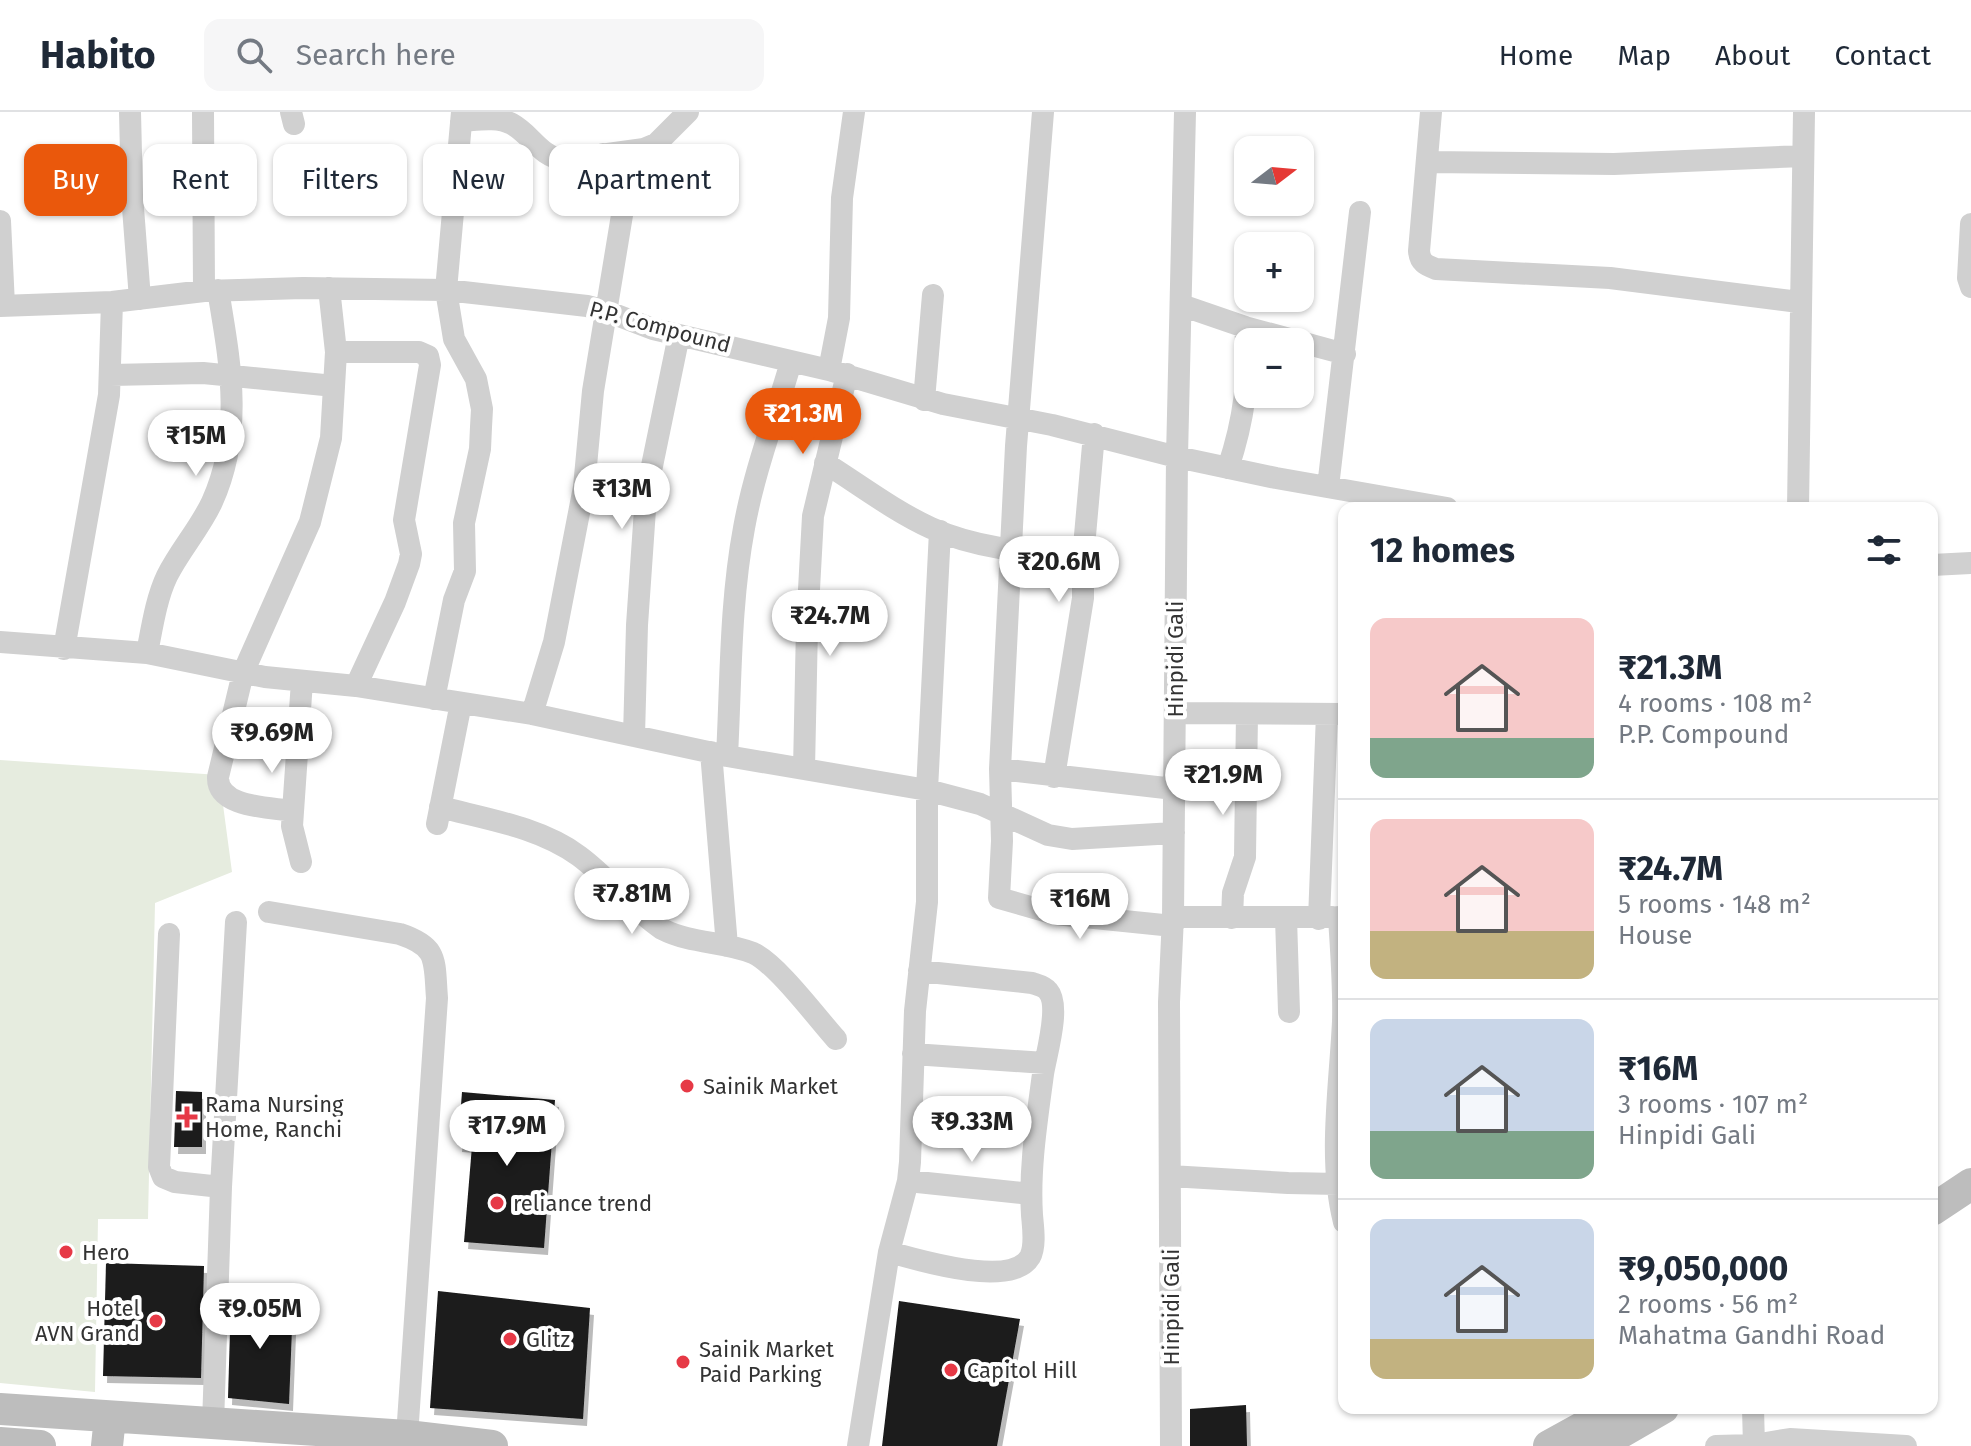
<!DOCTYPE html>
<html lang="en">
<head>
<meta charset="utf-8">
<style>
	body { margin:0; font-family:"Fira Sans",sans-serif; background:#f6f6f7; color:#1f2937; height:100vh; display:flex; flex-direction:column; font-size:30px; white-space:nowrap }
	* { box-sizing:border-box; margin:0 }
	p { font-size:26px; color:#747a83 }
	.icon { flex:none; width:44px; height:44px; fill:none; stroke:currentColor; stroke-width:2; stroke-linecap:round; stroke-linejoin:round }
	.map { position:relative; flex:1; overflow:hidden }
	.panel { position:absolute; left:1338px; top:390px; width:600px; height:912px; display:flex; flex-direction:column; background:#fff; border-radius:16px; box-shadow:0 2px 6px #0004 }
	.panel>* { flex:none }
	.hud { position:absolute; left:24px; top:32px; width:760px; height:72px; display:flex; gap:16px }
	.needle { width:52px; rotate:74deg }
	.fabs { position:absolute; left:1234px; top:24px; display:grid; gap:16px }
	.fabs a { display:grid; place-items:center; width:80px; height:80px; border-radius:16px; background:#fff; box-shadow:0 2px 6px #0004; font-size:40px }
	.price { position:absolute; translate:-50% -68px; padding:0 18px; border-radius:28px; background:#fff; color:#222; font-size:26px; line-height:52px; filter:drop-shadow(0 2px 4px #0008) }
	.price::after { content:''; position:absolute; left:50%; top:48px; width:24px; height:18px; margin-left:-12px; background:inherit; clip-path:polygon(0 0,100% 0,50% 100%) }
	.price.on { background:#ea580c; color:#fff }
	ul { padding:0; list-style:none }
	li { display:flex; align-items:center; gap:24px; height:200px; padding:0 32px }
	li+li { border-top:2px solid #e0e1e3 }
	li span { display:grid; place-items:center; flex:none; width:224px; height:160px; border-radius:16px; color:#555 }
	li>.icon { margin-inline-start:auto }
	span .icon { width:96px; height:96px; fill:#fffc; stroke-width:1 }
	li b { font-size:34px }
	h2 { display:flex; justify-content:space-between; align-items:center; height:96px; padding:0 32px; font-size:34px }
	.chip { padding:0 28px; border-radius:16px; background:#fff; box-shadow:0 2px 6px #0004; font-size:28px; line-height:72px }
	.chip.on { background:#ea580c; color:#fff }
	header { display:flex; align-items:center; gap:48px; box-sizing:border-box; height:112px; padding:0 40px; background:#fff; border-bottom:2px solid #e0e1e3 }
	header strong { font-size:38px }
	nav { display:flex; gap:44px; margin-inline-start:auto; font-size:28px }
	.search { width:560px; height:72px; background:#f6f6f7; display:flex; align-items:center; gap:20px; box-sizing:border-box; padding:0 28px; border-radius:16px; color:#747a83; font-size:30px }
	.map>svg:first-child { display:block }
	.green { fill:#e6ecdf }
	.building { fill:#1a1a1a; filter:url(#shadow) }
	.lines { fill:none; stroke-linecap:round; stroke-linejoin:round }
	.street { stroke:#d0d0d0; stroke-width:22 }
	.secondary { stroke:#bdbdbd; stroke-width:32 }
	.poi-dot { fill:#e63946; stroke:#fff; stroke-width:3 }
	.labels { text-anchor:middle; dominant-baseline:central; stroke-width:8; stroke-linejoin:round; paint-order:stroke }
	.street-label { font-size:22px; fill:#333; stroke:#fff }
	.poi-label { font-size:22px; fill:#333; stroke:#fff; text-anchor:start }
</style>
</head>
<body>
<header>
<strong>Habito</strong>
<div class="search"><svg class="icon" aria-label="search" viewBox="0 0 24 24"><circle cx="10" cy="10" r="6"/><path d="M15 15l6 6"/></svg>Search here</div>
<nav><a>Home</a><a>Map</a><a>About</a><a>Contact</a></nav>
</header>
<div class="map">
<svg width="1971" height="1334" viewBox="0 0 1971 1334">
	<defs>
		<filter id="shadow"><feDropShadow dx="4" dy="7" stdDeviation="0" flood-color="#0004"/></filter>
	</defs>
	<rect width="100%" height="100%" fill="#fff"/>
	<path class="green" d="M 0,648 L 219,663 L 232,760 L 155,791 L 148,1107 L 98,1107 L 95,1280 L 0,1271 Z"/>
	<path class="building" d="M 176,979 L 202,980 L 202,1035 L 174,1035 Z
		M 462,980 L 555,988 L 544,1136 L 464,1130 L 472,1034 L 458,1033 Z
		M 106,1151 L 204,1154 L 201,1266 L 103,1264 Z
		M 438,1179 L 590,1196 L 583,1307 L 430,1296 Z
		M 231,1186 L 293,1191 L 289,1292 L 228,1286 Z
		M 899,1189 L 1020,1207 L 997,1334 L 882,1334 Z
		M 1246,1293 L 1247,1334 L 1190,1334 L 1190,1297 Z"/>
	<g class="lines">
		<path class="street" d="M 130,0 L 132,83 L 140,187
			M 203,0 L 204,179
			M 291,0 L 294,12
			M 1043,0 L 1016,334 L 1000,657 L 1002,729 L 999,786 L 1055,802 L 1173,814
			M 1431,0 L 1419,139 C 1420,151 1426,153 1436,157 L 1610,166 L 1799,190
			M 461,9 C 477,8 497,4 512,12 C 532,23 539,44 564,48 L 644,37 L 656,32 L 688,0
			M 1427,50 L 1614,52 L 1803,44
			M 0,109 L 4,193
			M 1971,112 L 1968,166 L 1971,175
			M 1181,193 L 1245,215 L 1345,242
			M 0,194 L 112,190 L 204,179 L 303,176 L 446,178 L 587,194 L 606,199 L 653,217 L 829,258 L 943,292 L 1052,313 L 1177,345 L 1276,366 L 1447,396
			M 336,240 L 419,240 L 428,244 L 430,253 L 404,408 L 411,442 L 409,452 L 395,490 L 356,574
			M 829,258 L 839,206 L 842,86 L 854,0
			M 111,263 L 203,261 L 334,274
			M 924,288 L 933,183
			M 825,351 C 860,373 894,399 931,416 C 977,437 1033,441 1083,446
			M 1228,356 C 1244,308 1250,265 1245,215
			M 1328,375 L 1360,100
			M 1798,396 L 1804,0
			M 1932,453 L 1971,451
			M 0,530 L 147,541 L 265,565 L 356,574 L 532,602 L 727,644 L 927,678 L 980,692 L 1048,723 L 1072,727 L 1174,721
			M 64,537 L 109,283 L 112,190
			M 147,541 C 152,516 156,487 167,464 C 180,438 200,416 212,390 C 244,319 230,251 218,178
			M 434,587 L 454,488 L 465,459 L 464,411 L 480,337 L 481,315 L 482,297 L 476,267 L 454,227 L 446,178 L 462,0
			M 1175,601 L 1344,602
			M 532,602 L 554,530 L 584,375 L 593,279 L 623,97 L 621,73 L 603,42
			M 634,624 L 637,513 L 646,383 L 679,223
			M 711,640 L 727,834
			M 727,644 C 731,568 730,491 744,416 C 754,360 775,305 791,250
			M 804,657 L 807,514 L 813,404 L 847,262
			M 1000,657 L 1174,677
			M 1054,665 L 1083,486 L 1083,446 L 1094,322
			M 440,695 C 486,707 540,715 579,744 C 609,766 632,797 662,817 C 691,832 724,829 753,841 C 777,852 817,906 836,927
			M 292,699 C 270,695 217,696 218,665 L 243,561 L 310,410 L 331,326 L 336,240 L 329,176
			M 437,712 L 461,591
			M 301,750 L 292,714 L 302,569
			M 269,800 L 400,822 C 439,835 434,848 437,886 L 407,1324
			M 1173,805 L 1332,805
			M 1339,805 C 1341,839 1344,874 1343,909 C 1340,974 1328,1047 1344,1110
			M 1232,806 L 1233,781 L 1245,745 L 1247,602
			M 1286,806 L 1289,900
			M 1319,807 L 1327,602
			M 169,822 L 159,1055 L 163,1065 L 175,1070 L 221,1075
			M 913,942 L 1045,951
			M 1170,1064 L 1288,1071 L 1339,1072
			M 908,1069 L 1031,1082
			M 889,1140 C 915,1147 1011,1177 1030,1145 C 1036,1134 1033,1115 1032,1103 C 1029,1056 1037,1008 1043,962 C 1046,943 1061,894 1048,879 C 1044,874 1038,873 1032,871 L 919,859
			M 1753,1296 L 1754,1334
			M 213,1312 L 221,1075 L 236,810
			M 858,1334 L 889,1140 L 908,1069 L 910,1050 L 915,899 L 927,790 L 927,678 L 940,419
			M 1171,1334 L 1169,890 L 1173,805 L 1177,345 L 1185,0
			M 1716,1334 L 1754,1333 L 1790,1327 L 1906,1334"/>
		<path class="secondary" d="M 1932,1098 L 1971,1072
			M 0,1297 L 407,1324 L 492,1334
			M 0,1331 L 40,1334
			M 107,1334 L 110,1305
			M 1549,1334 L 1618,1296
			M 1597,1334 L 1663,1296"/>
	</g>
	<g class="poi-dot">
		<circle cx="687" cy="974" r="8"/>
		<path d="M183 993h8v8h8v8h-8v8h-8v-8h-8v-8h8z"/>
		<circle cx="497" cy="1091" r="8"/>
		<circle cx="66" cy="1140" r="8"/>
		<circle cx="156" cy="1209" r="8"/>
		<circle cx="510" cy="1227" r="8"/>
		<circle cx="683" cy="1250" r="8"/>
		<circle cx="951" cy="1258" r="8"/>
	</g>
	<g class="labels">
		<g class="street-label">
			<text transform="translate(660 215) rotate(15)">P.P. Compound</text>
			<text transform="translate(1175 547) rotate(-90)">Hinpidi Gali</text>
			<text transform="translate(1171 1195) rotate(-90)">Hinpidi Gali</text>
		</g>
		<g class="poi-label">
			<text x="703" y="974">Sainik Market</text>
			<text x="205" y="992">Rama Nursing<tspan x="205" dy="25">Home, Ranchi</tspan></text>
			<text x="513" y="1091">reliance trend</text>
			<text x="82" y="1140">Hero</text>
			<text x="140" y="1196" text-anchor="end">Hotel<tspan x="140" dy="25">AVN Grand</tspan></text>
			<text x="526" y="1227">Glitz</text>
			<text x="699" y="1237">Sainik Market<tspan x="699" dy="25">Paid Parking</tspan></text>
			<text x="967" y="1258">Capitol Hill</text>
		</g>
	</g>
</svg>
<div class="fabs">
<a><svg class="needle" viewBox="-14 -14 28 28"><path d="M0-13l5 13h-10z" fill="#e53935"/><path d="M0 13l5-13h-10z" fill="#747a83"/></svg></a>
<a>+</a>
<a>−</a>
</div>
<b class="price on" style="left:803px;top:344px">₹21.3M</b>
<b class="price" style="left:196px;top:366px">₹15M</b>
<b class="price" style="left:622px;top:419px">₹13M</b>
<b class="price" style="left:1059px;top:492px">₹20.6M</b>
<b class="price" style="left:830px;top:546px">₹24.7M</b>
<b class="price" style="left:272px;top:663px">₹9.69M</b>
<b class="price" style="left:1223px;top:705px">₹21.9M</b>
<b class="price" style="left:632px;top:824px">₹7.81M</b>
<b class="price" style="left:1080px;top:829px">₹16M</b>
<b class="price" style="left:972px;top:1052px">₹9.33M</b>
<b class="price" style="left:507px;top:1056px">₹17.9M</b>
<b class="price" style="left:260px;top:1239px">₹9.05M</b>
<div class="hud">
<a class="chip on">Buy</a>
<a class="chip">Rent</a>
<a class="chip">Filters</a>
<a class="chip">New</a>
<a class="chip">Apartment</a>
</div>
<section class="panel">
<h2>12 homes<svg class="icon" aria-label="filters" viewBox="0 0 24 24"><path d="M4 7h16M4 17h16"/><circle cx="9" cy="7" r="2"/><circle cx="15" cy="17" r="2"/></svg></h2>
<ul>
<li><span style="background:linear-gradient(#f6c9c9 75%,#7fa58c 0)"><svg class="icon" aria-label="home" viewBox="0 0 24 24"><path d="M3 11l9-7 9 7M6 9v11h12V9"/></svg></span><div><b>₹21.3M</b><p>4 rooms · 108 m²</p><p>P.P. Compound</p></div></li>
<li><span style="background:linear-gradient(#f6c9c9 70%,#c2b280 0)"><svg class="icon" aria-label="home" viewBox="0 0 24 24"><path d="M3 11l9-7 9 7M6 9v11h12V9"/></svg></span><div><b>₹24.7M</b><p>5 rooms · 148 m²</p><p>House</p></div></li>
<li><span style="background:linear-gradient(#c9d6e8 70%,#7fa58c 0)"><svg class="icon" aria-label="home" viewBox="0 0 24 24"><path d="M3 11l9-7 9 7M6 9v11h12V9"/></svg></span><div><b>₹16M</b><p>3 rooms · 107 m²</p><p>Hinpidi Gali</p></div></li>
<li><span style="background:linear-gradient(#c9d6e8 75%,#c2b280 0)"><svg class="icon" aria-label="home" viewBox="0 0 24 24"><path d="M3 11l9-7 9 7M6 9v11h12V9"/></svg></span><div><b>₹9,050,000</b><p>2 rooms · 56 m²</p><p>Mahatma Gandhi Road</p></div></li>
</ul>
</section>
</div>
</body>
</html>
